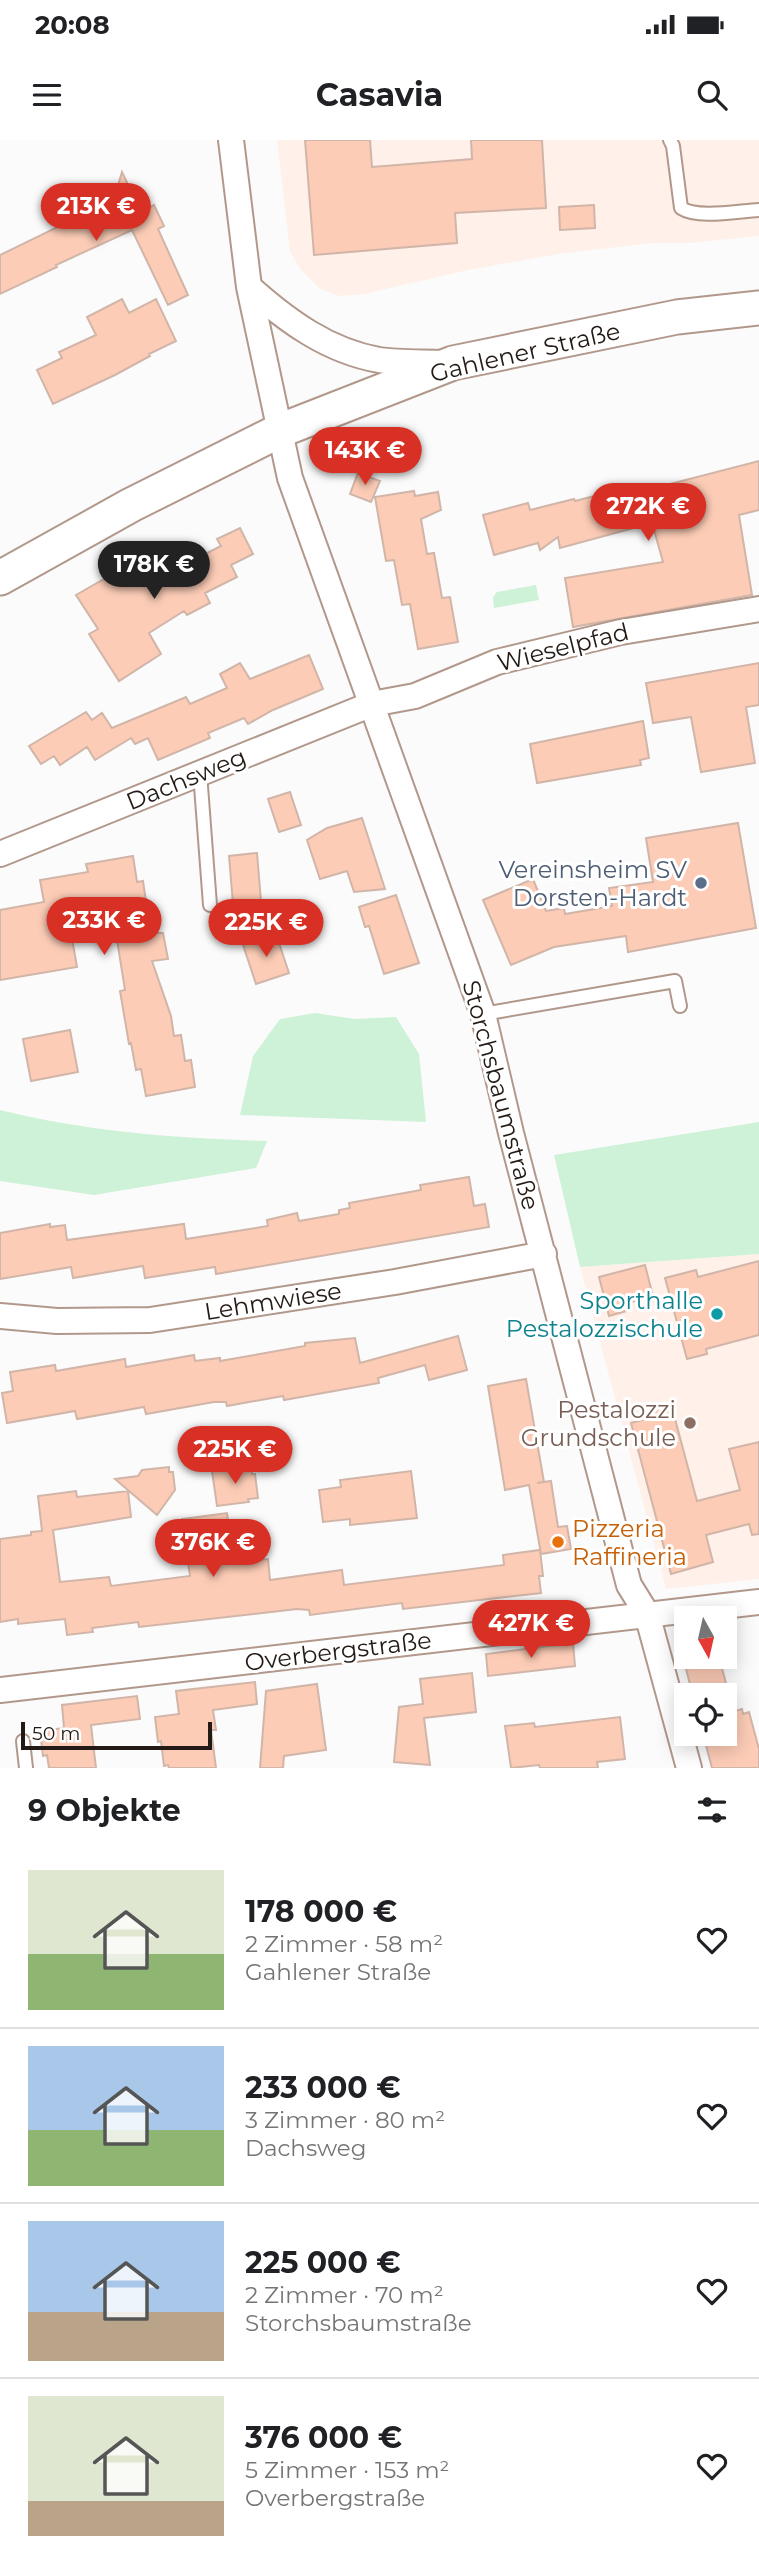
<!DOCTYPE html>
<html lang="de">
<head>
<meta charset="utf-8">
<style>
	body { margin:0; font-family:Montserrat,sans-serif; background:#f6f6f6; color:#202124; height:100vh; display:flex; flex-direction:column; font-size:26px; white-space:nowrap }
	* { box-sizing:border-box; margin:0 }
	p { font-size:23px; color:#757577 }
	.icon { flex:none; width:38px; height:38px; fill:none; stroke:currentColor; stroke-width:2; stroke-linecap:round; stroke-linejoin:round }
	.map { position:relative; height:1628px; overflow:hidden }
	.sheet { display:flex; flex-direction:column; background:#fff; flex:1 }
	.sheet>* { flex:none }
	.needle { width:46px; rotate:172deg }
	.buttons { position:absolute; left:674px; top:1466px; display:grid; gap:14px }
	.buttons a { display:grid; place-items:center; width:63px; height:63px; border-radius:0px; background:#fff; box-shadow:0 4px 18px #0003; font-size:35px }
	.scale { position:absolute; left:21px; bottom:18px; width:191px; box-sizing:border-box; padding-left:7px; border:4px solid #241a15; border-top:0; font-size:19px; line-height:24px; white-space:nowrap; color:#241a15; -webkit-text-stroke:5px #fff; paint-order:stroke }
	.price { position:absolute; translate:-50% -60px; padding:0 16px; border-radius:24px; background:#d93025; color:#fff; font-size:23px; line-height:46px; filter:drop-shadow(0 2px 4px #0008) }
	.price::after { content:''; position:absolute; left:50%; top:42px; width:21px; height:16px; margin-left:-10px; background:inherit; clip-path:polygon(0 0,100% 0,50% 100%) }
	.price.active { background:#222; color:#fff }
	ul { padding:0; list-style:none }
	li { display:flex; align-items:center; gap:21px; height:175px; padding:0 28px }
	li+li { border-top:2px solid #e0e0e0 }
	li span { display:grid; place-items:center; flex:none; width:196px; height:140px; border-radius:0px; color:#555 }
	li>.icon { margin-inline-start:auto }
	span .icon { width:84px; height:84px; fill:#fffc; stroke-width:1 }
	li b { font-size:30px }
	h2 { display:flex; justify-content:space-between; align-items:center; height:84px; padding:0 28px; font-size:30px }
	.status { display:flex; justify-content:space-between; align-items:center; height:49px; padding:0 35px; background:#fff; direction:ltr }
	.status svg { height:19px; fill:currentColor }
	header { display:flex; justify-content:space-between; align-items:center; height:91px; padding:0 28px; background:#fff; font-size:32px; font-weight:700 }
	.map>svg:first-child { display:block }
	.built { fill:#fff0e9 }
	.green { fill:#cef2d7 }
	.building { fill:#fcccb6; stroke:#d1b5a8; stroke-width:2 }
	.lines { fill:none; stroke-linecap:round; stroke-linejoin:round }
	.lane-casing { stroke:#b2988b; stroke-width:16 }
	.street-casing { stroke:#b2988b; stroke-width:28 }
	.secondary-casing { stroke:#b2988b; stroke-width:37 }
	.lane { stroke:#fff; stroke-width:12 }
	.street { stroke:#fff; stroke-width:24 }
	.secondary { stroke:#fff; stroke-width:33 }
	.service-dot { fill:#5c6f8a; stroke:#fff; stroke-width:2.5 }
	.culture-dot { fill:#0f9aa8; stroke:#fff; stroke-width:2.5 }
	.education-dot { fill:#8d6e63; stroke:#fff; stroke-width:2.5 }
	.food-dot { fill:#e8710a; stroke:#fff; stroke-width:2.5 }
	.labels { text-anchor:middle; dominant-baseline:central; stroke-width:6; stroke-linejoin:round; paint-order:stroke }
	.street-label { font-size:24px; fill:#241a15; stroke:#fff }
	.service-label { font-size:24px; fill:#4e5e75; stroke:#fff; text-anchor:end }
	.culture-label { font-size:24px; fill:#0d838f; stroke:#fff; text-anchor:end }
	.education-label { font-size:24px; fill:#785e54; stroke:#fff; text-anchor:end }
	.food-label { font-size:24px; fill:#c56008; stroke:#fff; text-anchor:start }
</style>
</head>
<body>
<div class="status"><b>20:08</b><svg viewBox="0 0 49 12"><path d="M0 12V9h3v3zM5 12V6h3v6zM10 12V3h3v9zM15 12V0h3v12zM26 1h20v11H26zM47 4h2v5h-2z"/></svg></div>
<header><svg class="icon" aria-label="menu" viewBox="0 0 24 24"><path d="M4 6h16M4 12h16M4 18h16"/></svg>Casavia<svg class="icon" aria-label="search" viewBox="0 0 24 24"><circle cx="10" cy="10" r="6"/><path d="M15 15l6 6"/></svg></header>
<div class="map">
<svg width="759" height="1628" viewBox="0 0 759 1628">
	<rect width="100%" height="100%" fill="#fbfbfb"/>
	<path class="built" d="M 277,0 L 759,0 L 759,96 L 688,103 L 652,103 L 558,114 L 468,130 L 364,154 L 339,156 L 319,148 L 301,130 L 290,111 Z
		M 759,1114 L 759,1439 L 666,1449 L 580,1127 Z"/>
	<path class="green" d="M 536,445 L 539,460 L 494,468 L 493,457 L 497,452 Z
		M 315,873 L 355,879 L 396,877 L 419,914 L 426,982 L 240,975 L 253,916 L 280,879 Z
		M 0,970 C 89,992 175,998 267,1001 L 256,1028 L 94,1055 L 0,1041 Z
		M 759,982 L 759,1114 L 580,1127 L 554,1015 Z"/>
	<path class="building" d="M 305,0 L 370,0 L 372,27 L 472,19 L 471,0 L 542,0 L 546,68 L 455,73 L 457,103 L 314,115 Z
		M 122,32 L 141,72 L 154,65 L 164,86 L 158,89 L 188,155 L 168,165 L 132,90 L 56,125 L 57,127 L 0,154 L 0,115 L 66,83 L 63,79 L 115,55 Z
		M 594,65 L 595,88 L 560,90 L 559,67 Z
		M 122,159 L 129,173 L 156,159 L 176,201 L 149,214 L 150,216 L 115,235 L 53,264 L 37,230 L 62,218 L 59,212 L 96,195 L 87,177 Z
		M 759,321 L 759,370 L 739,375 L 752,455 L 573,487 L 565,438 L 663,422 L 652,383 L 560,408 L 558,397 L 540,410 L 538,403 L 494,415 L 483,375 L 528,363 L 530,370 L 574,359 L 575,361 L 641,344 L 643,351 Z
		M 358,333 L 380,341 L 371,362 L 350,354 Z
		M 414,351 L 415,356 L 438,352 L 441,370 L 421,379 L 427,414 L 434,413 L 442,458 L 450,457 L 458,502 L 418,509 L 410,464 L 402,465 L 394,420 L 386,421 L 375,357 Z
		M 240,388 L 253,414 L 231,425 L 237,437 L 205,453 L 210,463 L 187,475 L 184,471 L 149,493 L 161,514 L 119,541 L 89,494 L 98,489 L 76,455 L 151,412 L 164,435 L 221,406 L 217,399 Z
		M 309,515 L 323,549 L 273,570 L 248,584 L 244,578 L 208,593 L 210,598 L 158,620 L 148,598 L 135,604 L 131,598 L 95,620 L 87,607 L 60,625 L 54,616 L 41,624 L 29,606 L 86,572 L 92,580 L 102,573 L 112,588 L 186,557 L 190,564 L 227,548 L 220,534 L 240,523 L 250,539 Z
		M 759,523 L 759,565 L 746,567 L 755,623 L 701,632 L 691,577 L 653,583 L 646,543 Z
		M 643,581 L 649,618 L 640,620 L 641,625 L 537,643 L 530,604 Z
		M 290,652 L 301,685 L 279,692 L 268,659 Z
		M 362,678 L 385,749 L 354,752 L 347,731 L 320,739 L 307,700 L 327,688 Z
		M 738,683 L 756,788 L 628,812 L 626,796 L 554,807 L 511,825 L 483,760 L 533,739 L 546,771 L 564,768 L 565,774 L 612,766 L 609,748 L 653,742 L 646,698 Z
		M 257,713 L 261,761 L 233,764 L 229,716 Z
		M 133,716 L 137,742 L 143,741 L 147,768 L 153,767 L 158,793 L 163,793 L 168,819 L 152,821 L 171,876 L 174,896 L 181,895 L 185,921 L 191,920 L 195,947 L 146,956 L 141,929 L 136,930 L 131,903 L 129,904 L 120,851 L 125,850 L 117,800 L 111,802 L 108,786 L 71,793 L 77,827 L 0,840 L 0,770 L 44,762 L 40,740 L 88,732 L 86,724 Z
		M 396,755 L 419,823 L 384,834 L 369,786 L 365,787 L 359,767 Z
		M 276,794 L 289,833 L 256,844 L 243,805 Z
		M 70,890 L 78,932 L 31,941 L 23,899 Z
		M 469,1037 L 474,1066 L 485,1064 L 489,1087 L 216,1134 L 215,1127 L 145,1138 L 143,1126 L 73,1138 L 71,1127 L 0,1139 L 0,1093 L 50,1084 L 50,1087 L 65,1085 L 67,1100 L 184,1084 L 186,1099 L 268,1086 L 267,1080 L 297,1073 L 299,1081 L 339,1074 L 339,1070 L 350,1068 L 349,1063 L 421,1050 L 420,1045 Z
		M 759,1121 L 759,1195 L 706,1209 L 707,1214 L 687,1219 L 665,1138 L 696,1130 L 698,1137 Z
		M 645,1125 L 653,1156 L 628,1163 L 630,1170 L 609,1176 L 599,1137 Z
		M 458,1196 L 467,1230 L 429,1240 L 425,1225 L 378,1238 L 379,1243 L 284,1260 L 283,1256 L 227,1266 L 226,1262 L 214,1262 L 146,1274 L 144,1267 L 77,1279 L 75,1271 L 7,1283 L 2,1253 L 13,1251 L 10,1232 L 55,1225 L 56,1231 L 125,1219 L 126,1227 L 194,1215 L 195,1221 L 220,1218 L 220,1221 L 305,1206 L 305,1203 L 355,1198 L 360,1223 Z
		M 526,1239 L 544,1342 L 537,1343 L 551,1341 L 558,1387 L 567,1386 L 571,1409 L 541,1414 L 529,1345 L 505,1350 L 488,1246 Z
		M 671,1264 L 697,1361 L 740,1350 L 729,1309 L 759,1302 L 759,1394 L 752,1395 L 749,1384 L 706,1395 L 713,1422 L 671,1434 L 631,1283 L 649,1278 L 648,1271 Z
		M 252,1326 L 252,1334 L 255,1334 L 258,1358 L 248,1359 L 249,1362 L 217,1366 L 212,1331 Z
		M 169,1327 L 169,1332 L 173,1332 L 175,1350 L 157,1375 L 115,1339 L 138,1336 L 142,1330 Z
		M 411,1331 L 417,1378 L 350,1385 L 350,1379 L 323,1382 L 319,1350 L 341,1347 L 340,1340 Z
		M 76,1351 L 77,1357 L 128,1351 L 131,1377 L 53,1390 L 60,1442 L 109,1437 L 111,1446 L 190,1436 L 182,1379 L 227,1373 L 234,1423 L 268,1419 L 270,1440 L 342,1430 L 344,1445 L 504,1425 L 503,1415 L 540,1410 L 543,1436 L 539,1436 L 541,1453 L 403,1469 L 402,1463 L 310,1475 L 309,1470 L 297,1469 L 139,1487 L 138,1482 L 92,1488 L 93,1492 L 67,1495 L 65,1479 L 18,1484 L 18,1479 L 0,1482 L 0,1399 L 31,1395 L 31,1392 L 42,1391 L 38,1356 Z
		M 573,1503 L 575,1526 L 488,1536 L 486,1514 Z
		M 683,1517 L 719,1517 L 727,1547 L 693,1556 Z
		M 472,1533 L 476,1572 L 424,1578 L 430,1625 L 394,1622 L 399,1567 L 423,1564 L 420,1539 Z
		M 255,1542 L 257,1564 L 213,1570 L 216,1590 L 211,1590 L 216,1628 L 169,1628 L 168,1625 L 164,1626 L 161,1601 L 158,1602 L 155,1577 L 179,1574 L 176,1551 Z
		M 317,1544 L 326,1610 L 284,1616 L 283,1628 L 260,1628 L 266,1551 Z
		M 137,1556 L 140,1579 L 91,1585 L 96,1628 L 49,1628 L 47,1615 L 43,1616 L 40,1591 L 64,1588 L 62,1565 Z
		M 742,1569 L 743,1574 L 749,1572 L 759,1609 L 759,1628 L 712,1628 L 703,1594 L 724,1594 L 724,1574 Z
		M 620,1577 L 625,1619 L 597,1622 L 598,1628 L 540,1628 L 539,1625 L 511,1628 L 505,1586 L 534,1583 L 535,1587 Z"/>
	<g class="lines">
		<defs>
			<path id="lane" d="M 670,0 L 673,6 L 681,68 C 698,79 738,71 759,70
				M 200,633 L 210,765
				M 483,874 L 675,841 L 680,866
				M 23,1601 L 26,1628"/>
			<path id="street" d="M 231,0 L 249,147 L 290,338 L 483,874 L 511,993 L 629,1445 L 647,1474 L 689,1628
				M 249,147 C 287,181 328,211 379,220 C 400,223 423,222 444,223
				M 0,714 L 372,564 L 415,556 L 497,522 L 621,492 L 759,469
				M 0,1176 L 57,1181 L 150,1180 L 395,1142 L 544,1114
				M 0,1550 L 759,1462"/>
			<path id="secondary" d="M 0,438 L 131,365 L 279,291 L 453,223 L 677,177 L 759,168"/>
		</defs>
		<use href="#lane" class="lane-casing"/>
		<use href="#street" class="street-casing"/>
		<use href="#secondary" class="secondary-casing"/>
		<use href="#lane" class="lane"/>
		<use href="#street" class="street"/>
		<use href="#secondary" class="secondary"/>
	</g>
	<circle class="service-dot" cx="701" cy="743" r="7"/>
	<circle class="culture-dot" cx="717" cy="1174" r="7"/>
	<circle class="education-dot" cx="690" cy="1283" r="7"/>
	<circle class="food-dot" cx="558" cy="1402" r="7"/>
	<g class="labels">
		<g class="street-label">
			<text transform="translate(525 212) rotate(-13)">Gahlener Straße</text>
			<text transform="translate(563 507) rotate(-14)">Wieselpfad</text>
			<text transform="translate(186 639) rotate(-22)">Dachsweg</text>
			<text transform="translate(501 955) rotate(75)">Storchsbaumstraße</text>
			<text transform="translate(273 1161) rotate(-9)">Lehmwiese</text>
			<text transform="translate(338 1511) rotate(-7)">Overbergstraße</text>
		</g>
		<g class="service-label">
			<text x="687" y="729">Vereinsheim SV<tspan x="687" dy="28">Dorsten-Hardt</tspan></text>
		</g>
		<g class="culture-label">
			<text x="703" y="1160">Sporthalle<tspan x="703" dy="28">Pestalozzischule</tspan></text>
		</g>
		<g class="education-label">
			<text x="676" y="1269">Pestalozzi<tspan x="676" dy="28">Grundschule</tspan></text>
		</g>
		<g class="food-label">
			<text x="572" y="1388">Pizzeria<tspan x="572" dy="28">Raffineria</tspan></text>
		</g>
	</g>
</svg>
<div class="buttons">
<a><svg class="needle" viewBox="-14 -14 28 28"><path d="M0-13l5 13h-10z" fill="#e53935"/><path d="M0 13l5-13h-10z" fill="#757577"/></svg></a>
<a><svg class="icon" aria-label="locate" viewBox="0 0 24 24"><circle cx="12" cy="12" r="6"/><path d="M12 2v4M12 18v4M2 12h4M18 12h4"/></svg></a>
</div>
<div class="scale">50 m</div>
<b class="price" style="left:96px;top:103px">213K €</b>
<b class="price" style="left:365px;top:347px">143K €</b>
<b class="price" style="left:648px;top:403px">272K €</b>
<b class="price active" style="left:154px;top:461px">178K €</b>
<b class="price" style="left:104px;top:817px">233K €</b>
<b class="price" style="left:266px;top:819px">225K €</b>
<b class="price" style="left:235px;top:1346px">225K €</b>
<b class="price" style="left:213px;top:1439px">376K €</b>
<b class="price" style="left:531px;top:1520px">427K €</b>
</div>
<section class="sheet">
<h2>9 Objekte<svg class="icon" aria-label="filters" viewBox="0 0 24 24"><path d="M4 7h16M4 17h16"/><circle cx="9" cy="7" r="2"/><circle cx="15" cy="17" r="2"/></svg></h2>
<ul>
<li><span style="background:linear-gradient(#dfe7d0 60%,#8fb573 0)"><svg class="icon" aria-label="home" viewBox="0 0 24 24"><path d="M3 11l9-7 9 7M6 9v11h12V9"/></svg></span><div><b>178 000 €</b><p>2 Zimmer · 58 m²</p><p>Gahlener Straße</p></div><svg class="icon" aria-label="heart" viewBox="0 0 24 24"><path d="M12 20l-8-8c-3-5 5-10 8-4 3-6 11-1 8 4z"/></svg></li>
<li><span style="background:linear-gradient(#a9c7e8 60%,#8fb573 0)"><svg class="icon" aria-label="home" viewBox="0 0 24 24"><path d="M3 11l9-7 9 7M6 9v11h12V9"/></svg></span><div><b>233 000 €</b><p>3 Zimmer · 80 m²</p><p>Dachsweg</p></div><svg class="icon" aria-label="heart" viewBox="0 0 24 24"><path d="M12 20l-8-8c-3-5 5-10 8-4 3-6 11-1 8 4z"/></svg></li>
<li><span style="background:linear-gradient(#a9c7e8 65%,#b9a48a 0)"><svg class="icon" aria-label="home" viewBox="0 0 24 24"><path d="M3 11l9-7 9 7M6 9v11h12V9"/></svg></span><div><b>225 000 €</b><p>2 Zimmer · 70 m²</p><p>Storchsbaumstraße</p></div><svg class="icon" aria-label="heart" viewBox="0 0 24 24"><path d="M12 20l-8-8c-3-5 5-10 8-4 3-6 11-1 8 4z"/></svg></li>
<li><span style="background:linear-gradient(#dfe7d0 75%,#b9a48a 0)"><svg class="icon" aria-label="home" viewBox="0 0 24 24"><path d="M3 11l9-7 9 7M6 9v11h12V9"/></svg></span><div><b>376 000 €</b><p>5 Zimmer · 153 m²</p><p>Overbergstraße</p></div><svg class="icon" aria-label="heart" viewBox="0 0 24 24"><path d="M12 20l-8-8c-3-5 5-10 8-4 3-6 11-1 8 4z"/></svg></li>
</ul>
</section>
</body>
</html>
